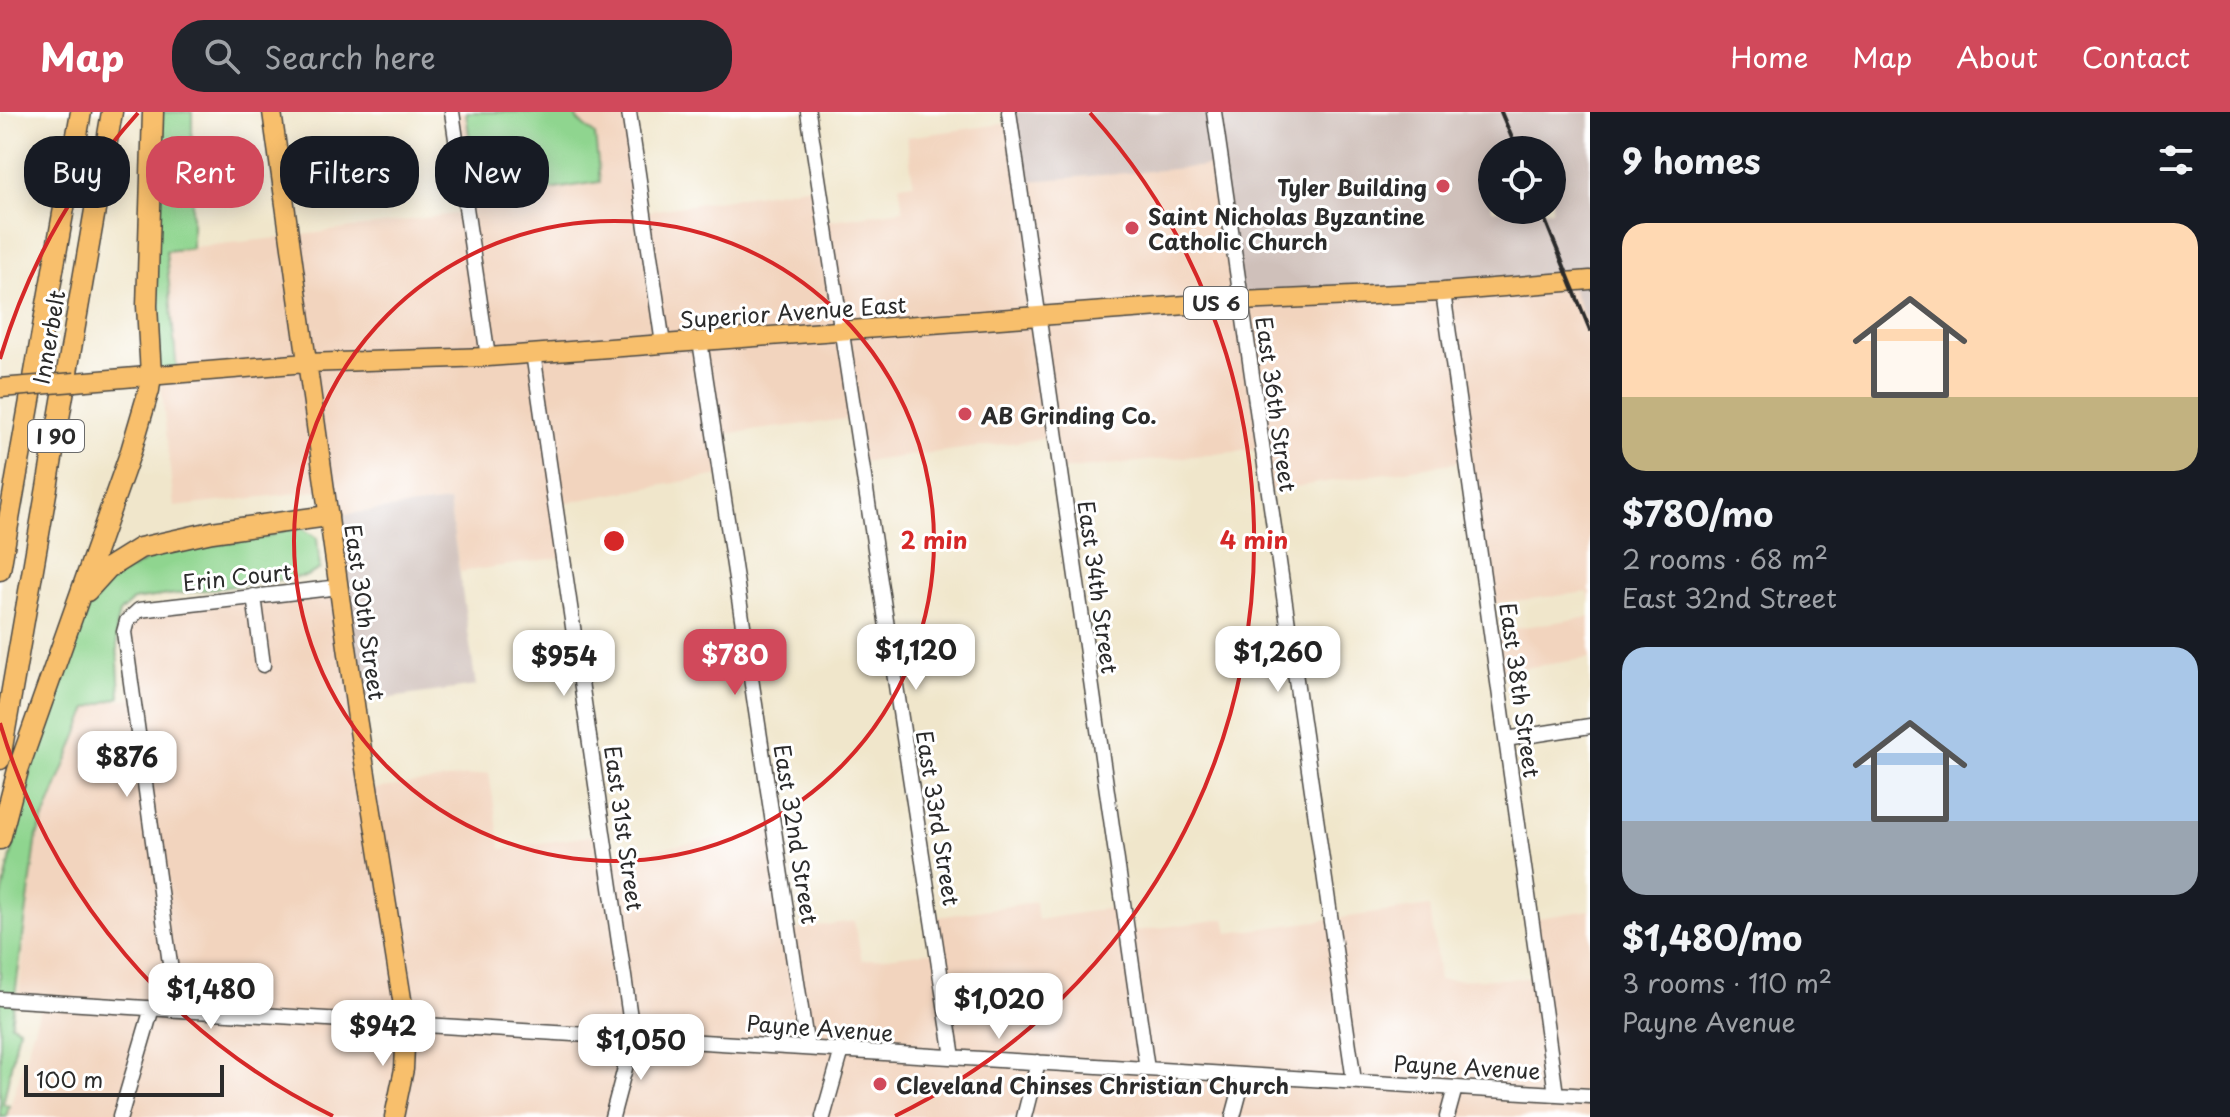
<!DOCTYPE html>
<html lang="en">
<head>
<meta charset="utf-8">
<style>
	body { margin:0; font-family:"Playpen Sans",sans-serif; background:#20242c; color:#f1f3f6; height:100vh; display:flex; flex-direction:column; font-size:30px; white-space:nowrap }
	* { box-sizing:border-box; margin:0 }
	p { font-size:26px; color:#9ea1a6 }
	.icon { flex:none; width:44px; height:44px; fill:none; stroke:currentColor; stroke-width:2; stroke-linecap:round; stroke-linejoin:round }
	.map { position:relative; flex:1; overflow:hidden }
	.panel { display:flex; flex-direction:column; background:#171b24; width:640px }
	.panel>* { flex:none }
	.top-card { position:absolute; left:24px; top:24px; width:760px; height:72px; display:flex; gap:16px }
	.controls { position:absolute; left:1478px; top:24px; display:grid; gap:16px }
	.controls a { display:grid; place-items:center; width:88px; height:88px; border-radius:50%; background:#171b24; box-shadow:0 4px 20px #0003; font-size:40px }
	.scale { position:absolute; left:24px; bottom:20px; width:200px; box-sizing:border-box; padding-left:8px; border:4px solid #2b2b2b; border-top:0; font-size:22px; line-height:28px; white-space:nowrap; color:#2b2b2b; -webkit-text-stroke:6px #fff; paint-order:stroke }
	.price { position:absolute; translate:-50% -68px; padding:0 18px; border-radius:16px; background:#fff; color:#222; font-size:26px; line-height:52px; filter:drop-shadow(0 2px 4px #0008) }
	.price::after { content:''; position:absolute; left:50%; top:48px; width:24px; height:18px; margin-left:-12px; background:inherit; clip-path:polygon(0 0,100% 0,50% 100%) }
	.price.selected { background:#d1495b; color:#fff }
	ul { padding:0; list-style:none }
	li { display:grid; align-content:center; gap:16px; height:424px; padding:0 32px }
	li span { display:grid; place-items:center; height:248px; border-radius:24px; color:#555 }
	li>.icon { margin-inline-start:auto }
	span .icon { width:144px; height:144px; fill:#fffc; stroke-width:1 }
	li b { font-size:34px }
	h2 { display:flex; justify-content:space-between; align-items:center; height:96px; padding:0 32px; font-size:34px }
	.pill { padding:0 28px; border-radius:32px; background:#171b24; box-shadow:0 4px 20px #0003; font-size:28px; line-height:72px }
	.pill.selected { background:#d1495b; color:#fff }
	header { display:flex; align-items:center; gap:48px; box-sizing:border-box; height:112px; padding:0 40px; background:#d1495b; color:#fff }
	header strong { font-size:38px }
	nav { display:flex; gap:44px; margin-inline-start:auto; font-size:28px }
	.search { width:560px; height:72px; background:#20242c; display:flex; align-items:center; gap:20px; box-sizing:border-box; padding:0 28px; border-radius:32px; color:#9ea1a6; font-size:30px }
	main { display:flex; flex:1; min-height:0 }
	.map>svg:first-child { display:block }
	.built { fill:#f2d4be }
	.industrial { fill:#cfc0ba; fill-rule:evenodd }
	.green { fill:#8fd58f; stroke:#5d805d; stroke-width:2 }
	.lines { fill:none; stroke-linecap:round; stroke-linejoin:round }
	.minor-casing { stroke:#494743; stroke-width:17 }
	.major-casing { stroke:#494743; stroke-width:21 }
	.highway-casing { stroke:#494743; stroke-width:23 }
	.minor { stroke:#fff; stroke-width:14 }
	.major { stroke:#f8bf6c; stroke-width:18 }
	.highway { stroke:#f8bf6c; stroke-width:20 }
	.rail { stroke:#2b2b2b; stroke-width:4 }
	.major-bridge-casing { stroke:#494743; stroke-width:21; stroke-linecap:butt }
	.major-bridge { stroke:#f8bf6c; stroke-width:18 }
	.ring { fill:none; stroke:#d62828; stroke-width:4 }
	.poi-dot { fill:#d1495b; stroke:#fff; stroke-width:3 }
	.labels { text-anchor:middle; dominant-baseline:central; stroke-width:6; stroke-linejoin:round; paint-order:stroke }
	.shield { fill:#fff; stroke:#6b6b6b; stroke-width:2 }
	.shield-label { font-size:20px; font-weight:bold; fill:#2b2b2b }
	.poi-label { font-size:22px; font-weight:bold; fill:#2b2b2b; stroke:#fff; text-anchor:start }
	.street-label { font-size:22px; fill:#2b2b2b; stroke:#fff }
	.centre { fill:#d62828; stroke:#fff; stroke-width:4 }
	.ring-label { font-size:24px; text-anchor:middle; font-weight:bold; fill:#d62828; stroke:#fff; stroke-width:6; stroke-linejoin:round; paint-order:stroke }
</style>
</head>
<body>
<header>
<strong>Map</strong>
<div class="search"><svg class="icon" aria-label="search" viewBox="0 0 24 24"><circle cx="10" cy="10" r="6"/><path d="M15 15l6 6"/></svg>Search here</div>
<nav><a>Home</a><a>Map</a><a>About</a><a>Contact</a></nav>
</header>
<main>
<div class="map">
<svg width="1590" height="1005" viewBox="0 0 1590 1005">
	<rect width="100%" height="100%" fill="#fff"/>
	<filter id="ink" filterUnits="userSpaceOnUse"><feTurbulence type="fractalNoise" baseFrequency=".0125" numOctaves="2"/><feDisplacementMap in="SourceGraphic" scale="16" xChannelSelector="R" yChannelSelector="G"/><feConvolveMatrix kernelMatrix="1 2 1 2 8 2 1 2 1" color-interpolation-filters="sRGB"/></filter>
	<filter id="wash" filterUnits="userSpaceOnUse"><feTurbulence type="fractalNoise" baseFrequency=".006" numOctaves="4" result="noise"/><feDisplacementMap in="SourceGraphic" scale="32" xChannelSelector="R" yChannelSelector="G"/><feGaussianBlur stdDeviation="1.8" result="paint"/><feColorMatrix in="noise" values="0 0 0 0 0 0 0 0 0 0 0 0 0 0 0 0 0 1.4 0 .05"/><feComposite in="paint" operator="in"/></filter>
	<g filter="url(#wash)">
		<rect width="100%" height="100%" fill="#f0e6cb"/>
		<path class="built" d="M 452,0 L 629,0 L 644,100 L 819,73 L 825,109 L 903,98 L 899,73 L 913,71 L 907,25 L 1010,11 L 1221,53 L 1570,169 L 1590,218 L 1590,490 L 1588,480 L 1487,492 L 1466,349 L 1267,379 L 1261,337 L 1060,358 L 1055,325 L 862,350 L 855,306 L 715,323 L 720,363 L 556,392 L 563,445 L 460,460 L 449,390 L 328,404 L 324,378 L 174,395 L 160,262 L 177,260 L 166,138 L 288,125 L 467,100 Z
			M 340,475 L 368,678 L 489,661 L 501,737 L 603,722 L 607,744 L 774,719 L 789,818 L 854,809 L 862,848 L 936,839 L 932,806 L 1035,790 L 1038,808 L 1123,794 L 1128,820 L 1225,807 L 1228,821 L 1430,794 L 1439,868 L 1539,866 L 1532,807 L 1590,798 L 1590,1005 L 7,1005 L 42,890 L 18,888 L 37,724 L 77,593 L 132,587 L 124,520 L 139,498 Z
			M 1590,505 L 1590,546 L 1497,560 L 1491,520 Z"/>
		<path class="industrial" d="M 1009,0 L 1590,0 L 1590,218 L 1569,169 L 1240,189 L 1221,53 L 1019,70 ZM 1492,38 L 1552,38 L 1552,98 L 1492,98 Z
			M 449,390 L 476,574 L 355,591 L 328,404 Z"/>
		<path class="green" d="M 153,0 L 192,0 L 192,136 L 166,139 L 177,261 L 151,263 Z
			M 466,0 L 575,0 L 577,8 L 595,23 L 600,70 L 478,89 Z
			M 302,416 L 317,426 L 320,457 L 307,464 L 133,488 L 119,501 L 116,514 L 120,585 L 88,596 L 37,724 L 11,912 L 19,916 L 3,992 L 9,994 L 6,1005 L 0,1005 L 0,793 L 30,660 L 87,499 L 112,467 L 161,441 L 267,425 L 284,418 Z"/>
	</g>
	<g filter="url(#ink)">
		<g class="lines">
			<defs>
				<path id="minor" d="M 452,0 L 488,245
					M 629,0 L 663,232
					M 808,0 L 953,945
					M 1009,0 L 1147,957
					M 1214,0 L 1354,969
					M 1443,180 L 1556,982
					M 700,229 L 807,936
					M 533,241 L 633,926 L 612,1005
					M 254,484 L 263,553
					M 1506,627 L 1590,614
					M 0,887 L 1590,984
					M 171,898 L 173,873 L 124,520 L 127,509 L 139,498 L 340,475
					M 120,1005 L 152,896
					M 823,1005 L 842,938
					M 1024,1005 L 1038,950
					M 1233,1005 L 1244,964
					M 1447,1005 L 1455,976"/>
				<path id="major" d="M 272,0 L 357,606 L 406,912 L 404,957 L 394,1005
					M 75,270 L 306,251 L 488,245 L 1240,189 L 1443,180 L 1590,168"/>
				<path id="highway" d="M 0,458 L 81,0
					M 87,479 L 108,456 L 140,436 L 212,420 L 328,404
					M 0,647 L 112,0
					M 0,727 L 18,658 L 131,339 L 149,278 L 151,263 L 147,194 L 153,0"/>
			</defs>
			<use href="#minor" class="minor-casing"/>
			<use href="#major" class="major-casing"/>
			<use href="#highway" class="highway-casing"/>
			<use href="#minor" class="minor"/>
			<use href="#major" class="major"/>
			<use href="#highway" class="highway"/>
			<path class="rail" d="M 1501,0 L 1517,38
				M 1541,98 L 1590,218"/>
			<defs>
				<path id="major-bridge" d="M 0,276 L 75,270"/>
			</defs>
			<use href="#major-bridge" class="major-bridge-casing"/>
			<use href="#major-bridge" class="major-bridge"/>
		</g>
	</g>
	<g class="ring">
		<circle cx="614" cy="429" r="320"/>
		<path d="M333 1004A640 640 0 0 1 0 611M0 247A640 640 0 0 1 138 1M1090 1A640 640 0 0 1 895 1004"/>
	</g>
	<g class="poi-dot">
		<circle cx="1443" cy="74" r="8"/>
		<circle cx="1132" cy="116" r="8"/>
		<circle cx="965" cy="302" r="8"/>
		<circle cx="880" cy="972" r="8"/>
	</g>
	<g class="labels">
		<g class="shield">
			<rect x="1184" y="175" width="64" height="32" rx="6"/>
			<rect x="28" y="308" width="56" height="32" rx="6"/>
		</g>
		<g class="shield-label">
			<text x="1216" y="191">US 6</text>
			<text x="56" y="324">I 90</text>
		</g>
		<g class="poi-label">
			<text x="1427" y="74" text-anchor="end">Tyler Building</text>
			<text x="1148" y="103">Saint Nicholas Byzantine<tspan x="1148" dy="25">Catholic Church</tspan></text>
			<text x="981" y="302">AB Grinding Co.</text>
			<text x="896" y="972">Cleveland Chinses Christian Church</text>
		</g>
		<g class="street-label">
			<text transform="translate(793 199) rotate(-4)">Superior Avenue East</text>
			<text transform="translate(48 225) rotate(-80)">Innerbelt</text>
			<text transform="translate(1277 292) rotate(82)">East 36th Street</text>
			<text transform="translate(237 464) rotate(-6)">Erin Court</text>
			<text transform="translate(1099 475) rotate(82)">East 34th Street</text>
			<text transform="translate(366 500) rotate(82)">East 30th Street</text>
			<text transform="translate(1521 578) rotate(82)">East 38th Street</text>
			<text transform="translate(939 706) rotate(81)">East 33rd Street</text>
			<text transform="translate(625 716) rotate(82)">East 31st Street</text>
			<text transform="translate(797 722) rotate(81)">East 32nd Street</text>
			<text transform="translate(820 915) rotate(4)">Payne Avenue</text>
			<text transform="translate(1467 954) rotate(3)">Payne Avenue</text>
		</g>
	</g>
	<circle cx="614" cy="429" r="12" class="centre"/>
	<g class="ring-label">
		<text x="934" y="437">2 min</text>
		<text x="1254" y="437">4 min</text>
	</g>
</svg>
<div class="controls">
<a><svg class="icon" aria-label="locate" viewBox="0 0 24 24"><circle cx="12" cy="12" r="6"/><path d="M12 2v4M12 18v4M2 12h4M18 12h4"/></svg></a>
</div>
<div class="scale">100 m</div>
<b class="price" style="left:916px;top:580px">$1,120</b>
<b class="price" style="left:1278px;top:582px">$1,260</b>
<b class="price selected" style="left:735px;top:585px">$780</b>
<b class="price" style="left:564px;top:586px">$954</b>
<b class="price" style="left:127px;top:687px">$876</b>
<b class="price" style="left:211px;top:919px">$1,480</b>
<b class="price" style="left:999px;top:929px">$1,020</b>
<b class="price" style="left:383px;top:956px">$942</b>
<b class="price" style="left:641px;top:970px">$1,050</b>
<div class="top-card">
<a class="pill">Buy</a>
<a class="pill selected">Rent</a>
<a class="pill">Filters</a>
<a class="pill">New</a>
</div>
</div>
<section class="panel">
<h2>9 homes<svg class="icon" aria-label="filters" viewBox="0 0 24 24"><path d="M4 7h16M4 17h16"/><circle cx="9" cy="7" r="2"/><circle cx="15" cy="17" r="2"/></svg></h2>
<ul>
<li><span style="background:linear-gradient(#ffd9b3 70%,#c2b280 0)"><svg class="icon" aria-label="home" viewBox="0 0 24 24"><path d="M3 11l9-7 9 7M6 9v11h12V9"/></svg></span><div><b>$780/mo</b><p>2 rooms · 68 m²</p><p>East 32nd Street</p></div></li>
<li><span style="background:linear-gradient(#a9c7e8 70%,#9aa5b1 0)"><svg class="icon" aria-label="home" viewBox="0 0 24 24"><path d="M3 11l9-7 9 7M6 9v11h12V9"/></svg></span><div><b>$1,480/mo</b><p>3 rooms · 110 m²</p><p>Payne Avenue</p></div></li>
</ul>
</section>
</main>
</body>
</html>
